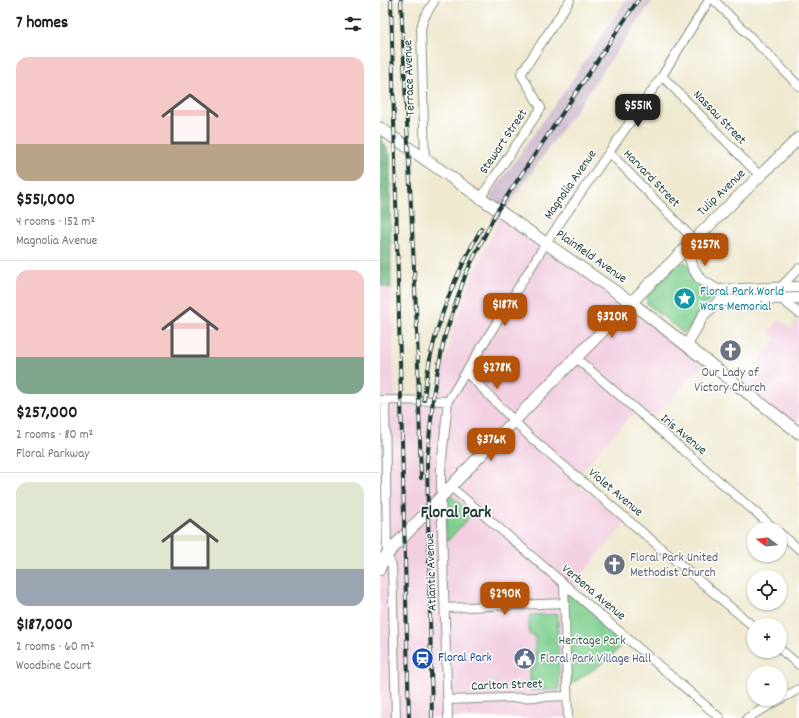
<!DOCTYPE html>
<html lang="en">
<head>
<meta charset="utf-8">
<style>
	body { margin:0; font-family:Dekko,sans-serif; background:#f2f2f2; color:#202124; height:100vh; display:flex; flex-direction:column; font-size:15px; white-space:nowrap }
	* { box-sizing:border-box; margin:0 }
	p { font-size:13px; color:#757577 }
	.icon { flex:none; width:22px; height:22px; fill:none; stroke:currentColor; stroke-width:2; stroke-linecap:round; stroke-linejoin:round }
	.map { position:relative; flex:1; overflow:hidden }
	.details { display:flex; flex-direction:column; background:#fff; width:380px }
	.details>* { flex:none }
	.needle { width:26px; rotate:286deg }
	.fabs { position:absolute; left:367px; top:522px; display:grid; gap:8px }
	.fabs a { display:grid; place-items:center; width:40px; height:40px; border-radius:50%; background:#fff; box-shadow:0 1px 3px #0004; font-size:20px }
	.price { position:absolute; translate:-50% -34px; padding:0 9px; border-radius:8px; background:#b45309; color:#fff; font-size:13px; line-height:26px; filter:drop-shadow(0 1px 2px #0008) }
	.price::after { content:''; position:absolute; left:50%; top:24px; width:12px; height:9px; margin-left:-6px; background:inherit; clip-path:polygon(0 0,100% 0,50% 100%) }
	.price.active { background:#222; color:#fff }
	ul { padding:0; list-style:none }
	li { display:grid; align-content:center; gap:8px; height:212px; padding:0 16px }
	li+li { border-top:1px solid #e0e0e0 }
	li span { display:grid; place-items:center; height:124px; border-radius:12px; color:#555 }
	li>.icon { margin-inline-start:auto }
	span .icon { width:72px; height:72px; fill:#fffc; stroke-width:1 }
	li b { font-size:17px }
	h2 { display:flex; justify-content:space-between; align-items:center; height:48px; padding:0 16px; font-size:17px }
	main { display:flex; flex:1; min-height:0 }
	.map>svg:first-child { display:block }
	.built { fill:#f2cfe1 }
	.industrial { fill:#cfbdcf }
	.green { fill:#7fcf8f; stroke:#4f8662 }
	.forest { fill:#67b27a; stroke:#437857 }
	.lines { fill:none; stroke-linecap:round; stroke-linejoin:round }
	.minor-casing { stroke:#879382; stroke-width:10 }
	.tertiary-casing { stroke:#879382; stroke-width:12 }
	.secondary-casing { stroke:#879382; stroke-width:13 }
	.minor { stroke:#fff; stroke-width:8 }
	.tertiary { stroke:#fff; stroke-width:10 }
	.secondary { stroke:#fff; stroke-width:11 }
	.rail-casing { stroke:#1f3d34; stroke-width:4 }
	.rail { stroke:#fff; stroke-width:2.5; stroke-dasharray:8; stroke-linecap:butt }
	.labels { text-anchor:middle; dominant-baseline:central; stroke-width:3; stroke-linejoin:round; paint-order:stroke }
	.street-label { font-size:13px; fill:#1f3d34; stroke:#fff }
	.culture-label { font-size:13px; fill:#0d838f; stroke:#fff; text-anchor:start }
	.worship-label { font-size:13px; fill:#5b616d; stroke:#fff }
	.park-label { font-size:13px; fill:#37624b; stroke:#fff }
	.transit-label { font-size:13px; fill:#164399; stroke:#fff; text-anchor:start }
	.service-label { font-size:13px; fill:#4e5e75; stroke:#fff; text-anchor:start }
	.district-label { font-size:17px; font-weight:bold; fill:#1f3d34; stroke:#fff }
</style>
</head>
<body>
<main>
<section class="details">
<h2>7 homes<svg class="icon" aria-label="filters" viewBox="0 0 24 24"><path d="M4 7h16M4 17h16"/><circle cx="9" cy="7" r="2"/><circle cx="15" cy="17" r="2"/></svg></h2>
<ul>
<li><span style="background:linear-gradient(#f6c9c9 70%,#b9a48a 0)"><svg class="icon" aria-label="home" viewBox="0 0 24 24"><path d="M3 11l9-7 9 7M6 9v11h12V9"/></svg></span><div><b>$551,000</b><p>4 rooms · 152 m²</p><p>Magnolia Avenue</p></div></li>
<li><span style="background:linear-gradient(#f6c9c9 70%,#7fa58c 0)"><svg class="icon" aria-label="home" viewBox="0 0 24 24"><path d="M3 11l9-7 9 7M6 9v11h12V9"/></svg></span><div><b>$257,000</b><p>2 rooms · 80 m²</p><p>Floral Parkway</p></div></li>
<li><span style="background:linear-gradient(#dfe7d0 70%,#9aa5b1 0)"><svg class="icon" aria-label="home" viewBox="0 0 24 24"><path d="M3 11l9-7 9 7M6 9v11h12V9"/></svg></span><div><b>$187,000</b><p>2 rooms · 60 m²</p><p>Woodbine Court</p></div></li>
</ul>
</section>
<div class="map">
<svg width="419" height="718" viewBox="0 0 419 718">
	<rect width="100%" height="100%" fill="#fff"/>
	<filter id="ink" filterUnits="userSpaceOnUse"><feTurbulence type="fractalNoise" baseFrequency=".025" numOctaves="2"/><feDisplacementMap in="SourceGraphic" scale="8" xChannelSelector="R" yChannelSelector="G"/><feConvolveMatrix kernelMatrix="1 2 1 2 8 2 1 2 1" color-interpolation-filters="sRGB"/></filter>
	<filter id="wash" filterUnits="userSpaceOnUse"><feTurbulence type="fractalNoise" baseFrequency=".012" numOctaves="4" result="noise"/><feDisplacementMap in="SourceGraphic" scale="16" xChannelSelector="R" yChannelSelector="G"/><feGaussianBlur stdDeviation="0.9" result="paint"/><feColorMatrix in="noise" values="0 0 0 0 0 0 0 0 0 0 0 0 0 0 0 0 0 1.4 0 .05"/><feComposite in="paint" operator="in"/></filter>
	<g filter="url(#wash)">
		<rect width="100%" height="100%" fill="#efe9d0"/>
		<path class="built" d="M 123,213 L 323,365 L 273,418 L 251,415 L 193,481 L 247,521 L 189,590 L 189,718 L 0,718 L 0,285 L 11,289 L 15,397 L 56,397 L 74,327 L 92,276 Z
			M 419,318 L 419,431 L 360,385 L 396,339 L 388,333 L 399,320 L 411,329 Z"/>
		<path class="industrial" d="M 246,0 L 273,0 L 123,213 L 110,196 L 186,89 Z"/>
		<path class="green" d="M 306,262 L 317,282 L 331,295 L 330,300 L 318,314 L 309,329 L 303,333 L 267,304 L 267,295 L 300,263 Z
			M 70,495 L 92,514 L 67,542 L 64,503 Z
			M 186,587 L 248,640 L 225,662 L 188,686 Z
			M 178,614 L 179,690 L 150,690 L 150,668 L 155,668 L 155,635 L 149,635 L 149,615 Z"/>
		<path class="forest" d="M 0,137 L 10,154 L 11,289 L 0,285 Z"/>
	</g>
	<g filter="url(#ink)">
		<g class="lines">
			<defs>
				<path id="minor" d="M 334,0 L 419,86
					M 282,76 L 380,176
					M 229,152 L 314,240
					M 45,159 L 41,28 L 44,18 L 55,0
					M 101,197 L 161,108 L 141,74 L 190,0
					M 419,268 L 400,288 L 401,299 L 419,313
					M 196,358 L 395,529
					M 86,372 L 150,437 L 374,627
					M 1,400 L 68,401
					M 70,486 L 340,718
					M 400,533 L 419,549
					M 7,555 L 12,566 L 16,718
					M 0,571 L 7,555 L 5,400
					M 184,585 L 188,718
					M 65,608 L 185,603
					M 400,649 L 419,665
					M 67,700 L 187,696
					M 68,718 L 61,495 L 61,468 L 68,401 L 166,243 L 282,76 L 329,0
					M 367,718 L 419,689"/>
				<path id="tertiary" d="M 314,240 L 310,258 L 313,268 L 320,279 L 337,290 L 419,287
					M 307,345 L 324,314 L 340,301 L 419,298"/>
				<path id="secondary" d="M 0,128 L 252,303 L 419,433
					M 0,562 C 135,416 276,276 419,138"/>
			</defs>
			<use href="#minor" class="minor-casing"/>
			<use href="#tertiary" class="tertiary-casing"/>
			<use href="#secondary" class="secondary-casing"/>
			<use href="#minor" class="minor"/>
			<use href="#tertiary" class="tertiary"/>
			<use href="#secondary" class="secondary"/>
			<defs>
				<path id="rail" d="M 11,0 L 29,718
					M 21,0 L 37,330 L 41,478
					M 44,400 C 49,338 71,283 101,229
					M 52,718 L 47,461 L 54,389 L 65,335 L 86,273 L 117,211 L 258,0"/>
			</defs>
			<use href="#rail" class="rail-casing"/>
			<use href="#rail" class="rail"/>
		</g>
	</g>
	<defs>
		<symbol id="sight-disc" viewBox="-11 -11 22 22"><circle r="9.5" fill="#0f9aa8" stroke="#fff"/><path d="M0-6L1.8-2.2L6-1.7L2.9 1.2L3.7 5.4L0 3.3L-3.7 5.4L-2.9 1.2L-6-1.7L-1.8-2.2Z" fill="#fff"/></symbol>
		<symbol id="church-disc" viewBox="-11 -11 22 22"><circle r="9.5" fill="#6b7280" stroke="#fff"/><path d="M-1.2-6h2.4v3.5h3.3v2.4h-3.3V6h-2.4V-.1h-3.3v-2.4h3.3Z" fill="#fff"/></symbol>
		<symbol id="station-disc" viewBox="-11 -11 22 22"><circle r="9.5" fill="#1a4fb4" stroke="#fff"/><path d="M-3-6H3Q5-6 5-4V2Q5 4 3 4L4.5 6H3L1.5 4h-3L-3 6H-4.5L-3 4Q-5 4-5 2V-4Q-5-6-3-6ZM-3.5-4v3h7v-3ZM-3.5 1v1.5H-2V1ZM2 1v1.5H3.5V1Z" fill="#fff"/></symbol>
		<symbol id="civic-disc" viewBox="-11 -11 22 22"><circle r="9.5" fill="#5c6f8a" stroke="#fff"/><path d="M-.6-6.5H3V-4.5H.6V-3L4-1V1h2V6H-6V1h2V-1L-.6-3ZM-1.2 2.5V6h2.4V2.5Z" fill="#fff"/></symbol>
	</defs>
	<g fill-rule="evenodd">
		<use href="#sight-disc" x="292" y="286" width="25" height="25"/>
		<use href="#church-disc" x="338" y="338" width="25" height="25"/>
		<use href="#church-disc" x="222" y="552" width="25" height="25"/>
		<use href="#station-disc" x="30" y="646" width="25" height="25"/>
		<use href="#civic-disc" x="132" y="646" width="25" height="25"/>
	</g>
	<g class="labels">
		<g class="street-label">
			<text transform="translate(30 78) rotate(-92)">Terrace Avenue</text>
			<text transform="translate(339 118) rotate(46)">Nassau Street</text>
			<text transform="translate(124 142) rotate(-56)">Stewart Street</text>
			<text transform="translate(271 179) rotate(46)">Harvard Street</text>
			<text transform="translate(191 185) rotate(-55)">Magnolia Avenue</text>
			<text transform="translate(342 193) rotate(-44)">Tulip Avenue</text>
			<text transform="translate(211 257) rotate(35)">Plainfield Avenue</text>
			<text transform="translate(303 435) rotate(40)">Iris Avenue</text>
			<text transform="translate(235 493) rotate(40)">Violet Avenue</text>
			<text transform="translate(52 572) rotate(-92)">Atlantic Avenue</text>
			<text transform="translate(213 593) rotate(40)">Verbena Avenue</text>
			<text transform="translate(127 686) rotate(-2)">Carlton Street</text>
		</g>
		<g class="culture-label">
			<text x="320" y="292">Floral Park World<tspan x="320" dy="15">Wars Memorial</tspan></text>
		</g>
		<g class="worship-label">
			<text x="350" y="373">Our Lady of<tspan x="350" dy="15">Victory Church</tspan></text>
			<text x="250" y="558" text-anchor="start">Floral Park United<tspan x="250" dy="15">Methodist Church</tspan></text>
		</g>
		<g class="park-label">
			<text x="212" y="641">Heritage Park</text>
		</g>
		<g class="transit-label">
			<text x="58" y="658">Floral Park</text>
		</g>
		<g class="service-label">
			<text x="160" y="659">Floral Park Village Hall</text>
		</g>
		<g class="district-label">
			<text x="76" y="514">Floral Park</text>
		</g>
	</g>
</svg>
<div class="fabs">
<a><svg class="needle" viewBox="-14 -14 28 28"><path d="M0-13l5 13h-10z" fill="#e53935"/><path d="M0 13l5-13h-10z" fill="#757577"/></svg></a>
<a><svg class="icon" aria-label="locate" viewBox="0 0 24 24"><circle cx="12" cy="12" r="6"/><path d="M12 2v4M12 18v4M2 12h4M18 12h4"/></svg></a>
<a>+</a>
<a>−</a>
</div>
<b class="price active" style="left:258px;top:128px">$551K</b>
<b class="price" style="left:325px;top:267px">$257K</b>
<b class="price" style="left:125px;top:327px">$187K</b>
<b class="price" style="left:232px;top:339px">$320K</b>
<b class="price" style="left:117px;top:390px">$278K</b>
<b class="price" style="left:111px;top:462px">$376K</b>
<b class="price" style="left:125px;top:616px">$290K</b>
</div>
</main>
</body>
</html>
